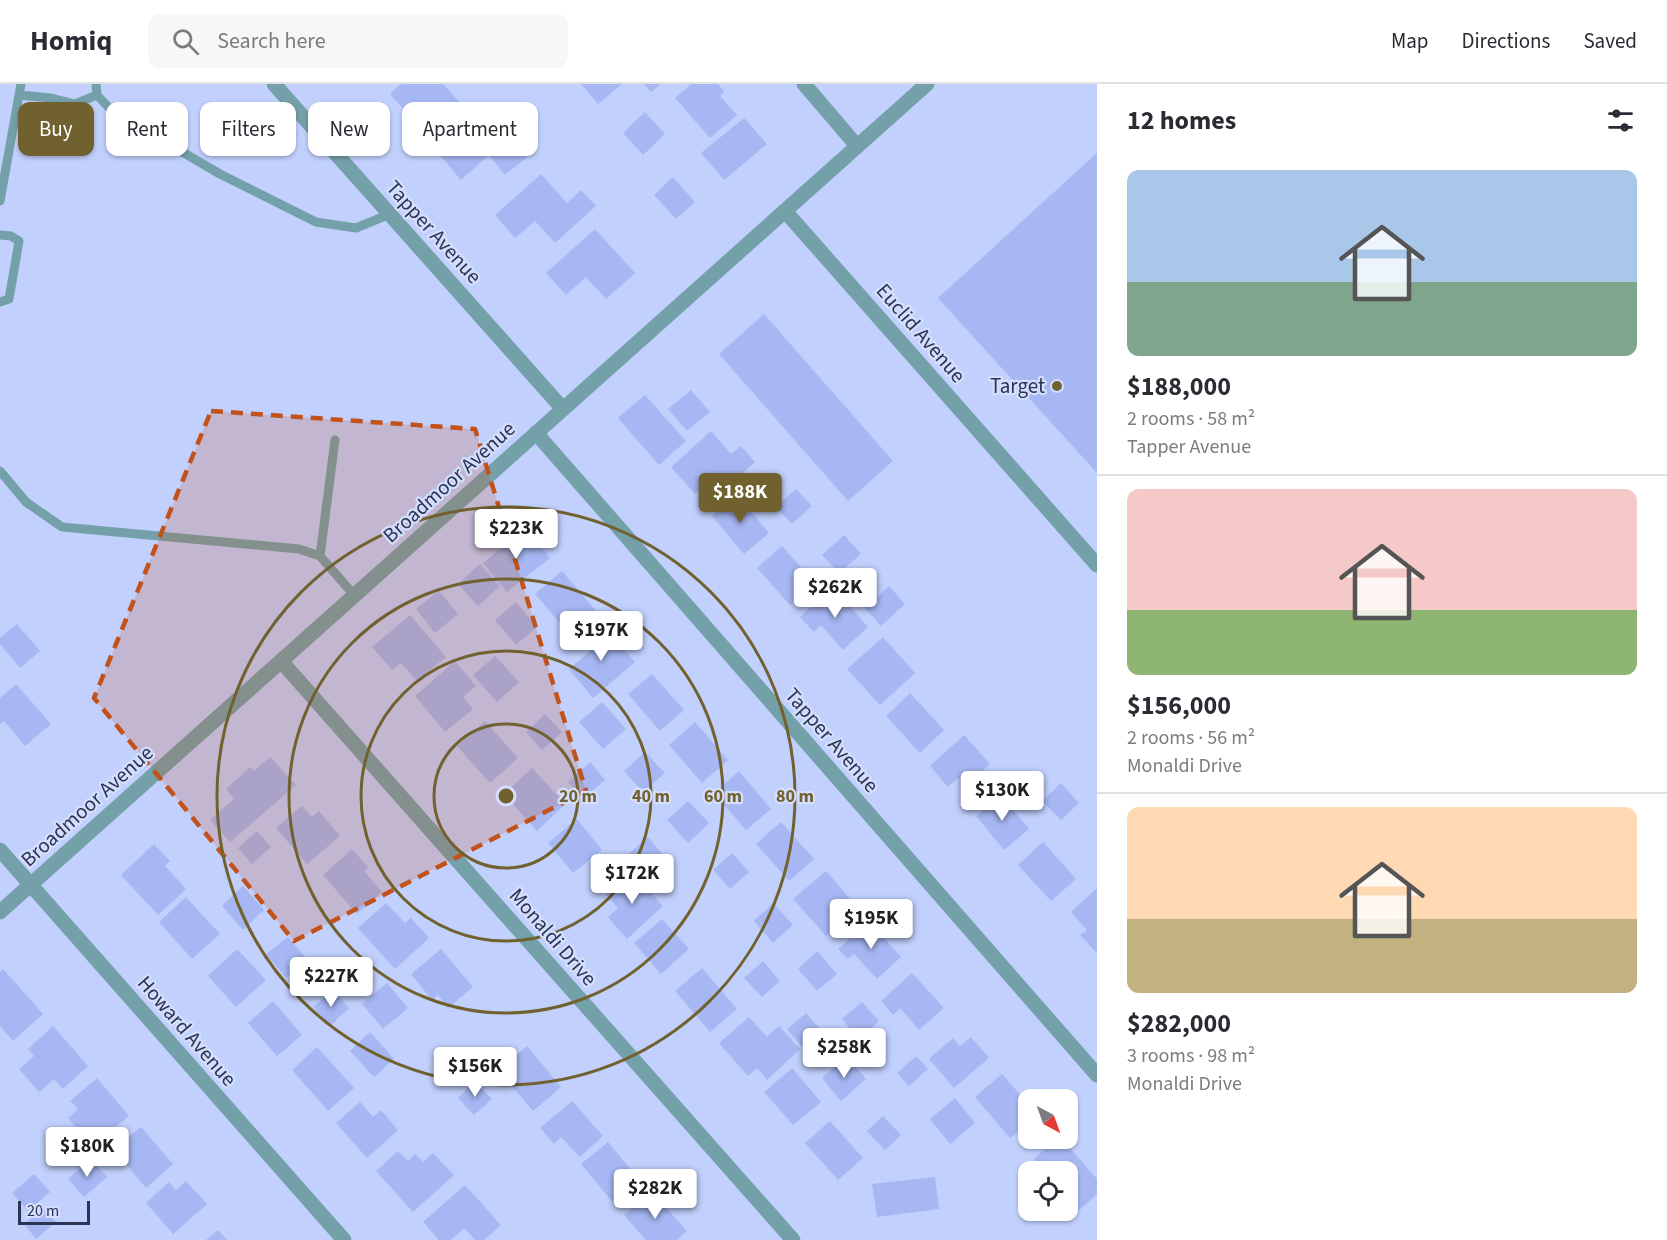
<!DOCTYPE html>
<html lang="en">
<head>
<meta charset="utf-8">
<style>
	body { margin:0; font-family:"Source Sans 3",sans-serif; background:#f7f7f7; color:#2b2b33; height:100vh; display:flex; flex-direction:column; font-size:22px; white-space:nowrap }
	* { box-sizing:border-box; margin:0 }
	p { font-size:20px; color:#7c7c81 }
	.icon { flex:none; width:33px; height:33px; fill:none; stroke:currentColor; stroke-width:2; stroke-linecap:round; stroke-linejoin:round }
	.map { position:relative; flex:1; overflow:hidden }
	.panel { display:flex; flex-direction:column; background:#fff; width:570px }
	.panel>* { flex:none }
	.top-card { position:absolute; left:18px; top:18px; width:570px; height:54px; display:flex; gap:12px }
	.needle { width:39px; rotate:139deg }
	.fabs { position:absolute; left:1018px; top:1005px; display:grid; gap:12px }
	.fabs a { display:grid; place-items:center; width:60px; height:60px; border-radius:12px; background:#fff; box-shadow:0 2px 4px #0004; font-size:30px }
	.scale { position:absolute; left:18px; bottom:15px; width:72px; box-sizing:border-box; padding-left:6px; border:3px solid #2d3453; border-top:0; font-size:16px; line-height:21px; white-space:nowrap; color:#2d3453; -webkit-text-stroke:4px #d4defd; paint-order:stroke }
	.price { position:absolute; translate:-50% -51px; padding:0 14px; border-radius:6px; background:#fff; color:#222; font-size:20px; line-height:39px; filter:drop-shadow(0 2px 3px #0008) }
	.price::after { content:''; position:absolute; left:50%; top:36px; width:18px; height:14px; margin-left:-9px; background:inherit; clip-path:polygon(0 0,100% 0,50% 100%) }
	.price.on { background:#71612f; color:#fff }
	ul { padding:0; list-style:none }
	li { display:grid; align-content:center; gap:12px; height:318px; padding:0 30px }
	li+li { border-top:2px solid #e1e1e2 }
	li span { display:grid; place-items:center; height:186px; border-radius:12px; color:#555 }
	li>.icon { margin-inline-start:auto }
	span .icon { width:108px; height:108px; fill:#fffc; stroke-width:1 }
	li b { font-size:26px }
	h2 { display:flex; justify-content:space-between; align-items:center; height:72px; padding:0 30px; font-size:26px }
	.tag { padding:0 21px; border-radius:12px; background:#fff; box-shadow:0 2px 4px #0004; font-size:21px; line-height:54px }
	.tag.on { background:#71612f; color:#fff }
	header { display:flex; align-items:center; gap:36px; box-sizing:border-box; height:84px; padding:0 30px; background:#fff; border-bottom:2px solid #e1e1e2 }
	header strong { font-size:28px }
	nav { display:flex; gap:33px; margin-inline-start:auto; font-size:21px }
	.search { width:420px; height:54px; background:#f7f7f7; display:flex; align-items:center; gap:15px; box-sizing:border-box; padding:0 21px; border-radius:12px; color:#7c7c81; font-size:22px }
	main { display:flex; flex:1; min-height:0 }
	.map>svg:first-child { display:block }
	.building { fill:#a6b7f3 }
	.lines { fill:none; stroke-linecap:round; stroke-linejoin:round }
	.service { stroke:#74a0aa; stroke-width:9 }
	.minor { stroke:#74a0aa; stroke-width:15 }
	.tertiary { stroke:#74a0aa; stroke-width:15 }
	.marked { fill:#c3521a; fill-opacity:0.2; stroke:#c3521a; stroke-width:4.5; stroke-dasharray:12 8; stroke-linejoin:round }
	.ring { fill:none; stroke:#71612f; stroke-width:3 }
	.poi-dot { fill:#71612f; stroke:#d4defd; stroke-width:2 }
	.labels { text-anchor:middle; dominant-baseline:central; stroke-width:4.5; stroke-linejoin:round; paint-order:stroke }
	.street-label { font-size:21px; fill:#2d3453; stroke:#d4defd }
	.poi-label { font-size:21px; fill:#2d3453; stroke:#d4defd; text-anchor:end }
	.centre { fill:#71612f; stroke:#d4defd; stroke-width:3 }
	.ring-label { font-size:18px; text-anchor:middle; font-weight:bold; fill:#71612f; stroke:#d4defd; stroke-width:4.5; stroke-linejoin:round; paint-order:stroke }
</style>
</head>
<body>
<header>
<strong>Homiq</strong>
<div class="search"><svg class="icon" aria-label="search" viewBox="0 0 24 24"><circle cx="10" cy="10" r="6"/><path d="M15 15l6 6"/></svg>Search here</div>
<nav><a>Map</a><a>Directions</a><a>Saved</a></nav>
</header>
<main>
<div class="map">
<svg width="1097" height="1156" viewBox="0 0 1097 1156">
	<rect width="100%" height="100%" fill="#c2d0fe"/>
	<path class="building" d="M 401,0 L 443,0 L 463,22 L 429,53 L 390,10 Z
		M 581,0 L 622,0 L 598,20 Z
		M 644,0 L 661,0 L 651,8 Z
		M 691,0 L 718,0 L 724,8 L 720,12 L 737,31 L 710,54 L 675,14 Z
		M 495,25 L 532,69 L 505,91 L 489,71 L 461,96 L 440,71 Z
		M 645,28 L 665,50 L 643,71 L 623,49 Z
		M 744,34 L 767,60 L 724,96 L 701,69 Z
		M 1097,69 L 1097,389 L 938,214 Z
		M 541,90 L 567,119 L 581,106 L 596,122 L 555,159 L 535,137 L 515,154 L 495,131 Z
		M 673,93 L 695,118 L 676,135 L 654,111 Z
		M 595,145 L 635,189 L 606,215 L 586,193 L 566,211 L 546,189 Z
		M 764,230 L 893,377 L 848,417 L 719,270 Z
		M 691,306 L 710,328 L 687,347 L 668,325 Z
		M 645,311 L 686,357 L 659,381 L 618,334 Z
		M 711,347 L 731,370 L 741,362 L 755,378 L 724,406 L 713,395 L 695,410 L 671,383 Z
		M 796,405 L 812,422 L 792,440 L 776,423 Z
		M 737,411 L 769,449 L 744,470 L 712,432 Z
		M 525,444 L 550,474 L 507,508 L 483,479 Z
		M 844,451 L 861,470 L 839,489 L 822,471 Z
		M 782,462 L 815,499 L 790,521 L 757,484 Z
		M 480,480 L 500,502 L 478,522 L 458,500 Z
		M 562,487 L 597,528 L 570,551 L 535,510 Z
		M 889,502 L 905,520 L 881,542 L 865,524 Z
		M 833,503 L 868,543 L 843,566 L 821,541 L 814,548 L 800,533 Z
		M 439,507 L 458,530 L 435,549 L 416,525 Z
		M 516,518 L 537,543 L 516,561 L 495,536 Z
		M 410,531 L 446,573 L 417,597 L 401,579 L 392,586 L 372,563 Z
		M 17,540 L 40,567 L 20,584 L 0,560 L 0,554 Z
		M 602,540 L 635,578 L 593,614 L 569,585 L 590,567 L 582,557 Z
		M 883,553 L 915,589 L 880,621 L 847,585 Z
		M 495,572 L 519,598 L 497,618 L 473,591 Z
		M 455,577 L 476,602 L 463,613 L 473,625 L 445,648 L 415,612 Z
		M 652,590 L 684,626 L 660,647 L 628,610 Z
		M 16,600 L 51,640 L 25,662 L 4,637 L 0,640 L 0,614 Z
		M 910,609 L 944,646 L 920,669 L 886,632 Z
		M 602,618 L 626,645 L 603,665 L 579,638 Z
		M 545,630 L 562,648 L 542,666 L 526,648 Z
		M 485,637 L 518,674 L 490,699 L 457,662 Z
		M 695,638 L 728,676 L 702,699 L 669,661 Z
		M 964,651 L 990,680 L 966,702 L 958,694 L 948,703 L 930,682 Z
		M 645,668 L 665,689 L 643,708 L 624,687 Z
		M 270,673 L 296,701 L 230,758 L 210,736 L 234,715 L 226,705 L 250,683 L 254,687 Z
		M 590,678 L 605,696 L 583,715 L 568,698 Z
		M 532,684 L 565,720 L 537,747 L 504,710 Z
		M 739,687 L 771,725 L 746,746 L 714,709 Z
		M 1061,699 L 1079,719 L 1061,736 L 1042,717 Z
		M 1001,711 L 1029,745 L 1004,766 L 976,732 Z
		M 688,717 L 709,739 L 688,759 L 667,736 Z
		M 302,722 L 312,733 L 319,727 L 340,752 L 307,780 L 276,744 Z
		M 577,735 L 602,766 L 573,789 L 548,759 Z
		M 781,738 L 814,775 L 789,797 L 756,760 Z
		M 257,747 L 271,763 L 252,780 L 238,764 Z
		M 648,753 L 668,777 L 645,797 L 625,773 Z
		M 1043,758 L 1076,795 L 1051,817 L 1018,781 Z
		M 154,760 L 170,777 L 165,782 L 186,805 L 158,831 L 121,791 Z
		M 352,765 L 368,783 L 364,787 L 382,808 L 357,830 L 323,791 Z
		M 732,769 L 749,788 L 730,805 L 713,786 Z
		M 632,787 L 663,822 L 627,855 L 608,833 L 618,824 L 606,811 Z
		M 826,787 L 858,824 L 826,852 L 793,815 Z
		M 243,802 L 264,826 L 243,846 L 222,822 Z
		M 1097,804 L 1097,869 L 1080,851 L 1087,846 L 1071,828 Z
		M 186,813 L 220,850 L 192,875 L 159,838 Z
		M 386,819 L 405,839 L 411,834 L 429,854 L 395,885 L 358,844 Z
		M 773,819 L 793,841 L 773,859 L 754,837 Z
		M 662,835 L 689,865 L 661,890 L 634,859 Z
		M 869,837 L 901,873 L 877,895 L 854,870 L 848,875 L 838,865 Z
		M 288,853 L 308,876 L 286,894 L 266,870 Z
		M 237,865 L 266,896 L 236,923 L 208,892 Z
		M 441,865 L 473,903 L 448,924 L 438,911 L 432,916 L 411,890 Z
		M 817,867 L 837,890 L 817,907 L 798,885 Z
		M 763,877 L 780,897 L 762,913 L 744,894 Z
		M 702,884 L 737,925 L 710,948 L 675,907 Z
		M 3,885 L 43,930 L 13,957 L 0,942 L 0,888 Z
		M 912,889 L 944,924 L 919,946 L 900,924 L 893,931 L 881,917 Z
		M 387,899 L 408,924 L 383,945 L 362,920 Z
		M 333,906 L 349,924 L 330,942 L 313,923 Z
		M 273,917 L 302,951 L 277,972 L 248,939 Z
		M 862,918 L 879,937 L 859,955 L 842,935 Z
		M 806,929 L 823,948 L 804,965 L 787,945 Z
		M 749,933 L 767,953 L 779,942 L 800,965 L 767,996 L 757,984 L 748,992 L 719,959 Z
		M 53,942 L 88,982 L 63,1005 L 54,995 L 39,1008 L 19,985 L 34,972 L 28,965 Z
		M 370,948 L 394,975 L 374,993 L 350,967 Z
		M 971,953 L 989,974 L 954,1004 L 929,975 L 953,954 L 960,962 Z
		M 527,962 L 561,1003 L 533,1027 L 498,986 Z
		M 317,963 L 354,1004 L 328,1027 L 292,986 Z
		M 916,972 L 928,985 L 909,1002 L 897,989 Z
		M 847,973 L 866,995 L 841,1017 L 822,994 Z
		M 792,984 L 821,1018 L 793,1041 L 764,1008 Z
		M 1002,990 L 1029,1021 L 1029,1039 L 1010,1054 L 975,1013 Z
		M 97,994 L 129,1032 L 103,1053 L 94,1044 L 84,1053 L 68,1034 L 78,1025 L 70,1017 Z
		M 475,997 L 492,1015 L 474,1031 L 458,1014 Z
		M 955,1014 L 975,1039 L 950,1060 L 930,1035 Z
		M 572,1017 L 603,1052 L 580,1073 L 561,1053 L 554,1060 L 540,1044 Z
		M 360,1018 L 373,1033 L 381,1026 L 398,1046 L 367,1074 L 336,1039 Z
		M 883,1032 L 901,1051 L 885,1066 L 867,1047 Z
		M 830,1037 L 863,1074 L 838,1096 L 805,1059 Z
		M 141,1043 L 173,1080 L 146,1104 L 114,1066 Z
		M 1057,1054 L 1061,1054 L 1097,1095 L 1097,1110 L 1075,1130 L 1068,1122 L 1068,1088 L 1045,1088 L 1034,1075 Z
		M 608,1058 L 642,1099 L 616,1122 L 581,1080 Z
		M 398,1067 L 408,1077 L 415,1070 L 423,1078 L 433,1069 L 454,1091 L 413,1128 L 376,1087 Z
		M 90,1075 L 107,1093 L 84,1113 L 68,1095 Z
		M 34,1090 L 50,1108 L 28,1127 L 12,1109 Z
		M 935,1093 L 939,1125 L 877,1133 L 872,1100 Z
		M 186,1097 L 207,1120 L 173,1150 L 146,1119 L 169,1098 L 176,1106 Z
		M 465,1101 L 501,1141 L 484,1156 L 475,1156 L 464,1144 L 451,1156 L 439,1156 L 423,1138 Z
		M 651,1107 L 687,1147 L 677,1156 L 646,1156 L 624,1131 Z
		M 43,1124 L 56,1138 L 36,1155 L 24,1140 Z
		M 218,1146 L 227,1156 L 206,1156 Z"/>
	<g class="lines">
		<path class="service" d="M 96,0 L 97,11 L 112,27 L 220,90 L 316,138 L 356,144 L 390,130
			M 19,11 L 51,14 L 75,20 L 97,11
			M 0,117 L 21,0
			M 0,151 L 11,152 L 19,157 L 9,215 L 0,218
			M 0,387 L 26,418 L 62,443 L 299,465 L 320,472 L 354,511
			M 320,472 L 335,356"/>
		<path class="minor" d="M 274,0 L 563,325
			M 804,0 L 857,62
			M 785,127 L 1097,481
			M 536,349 L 1097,991
			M 281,577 L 793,1156
			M 0,766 L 344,1156"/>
		<path class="tertiary" d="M 0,828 L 927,0"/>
	</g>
	<path class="marked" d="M 211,327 L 475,345 L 586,707 L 294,857 L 94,614 Z"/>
	<g class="ring">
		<circle cx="506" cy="712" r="72"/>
		<circle cx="506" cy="712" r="145"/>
		<circle cx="506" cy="712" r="217"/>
		<circle cx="506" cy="712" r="289"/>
	</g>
	<circle class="poi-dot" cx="1057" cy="302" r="6"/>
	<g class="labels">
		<g class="street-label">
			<text transform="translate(434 148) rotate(48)">Tapper Avenue</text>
			<text transform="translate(921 249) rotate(49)">Euclid Avenue</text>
			<text transform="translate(449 398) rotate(-42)">Broadmoor Avenue</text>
			<text transform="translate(832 656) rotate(49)">Tapper Avenue</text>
			<text transform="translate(87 722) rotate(-42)">Broadmoor Avenue</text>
			<text transform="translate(553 853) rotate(49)">Monaldi Drive</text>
			<text transform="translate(187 947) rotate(49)">Howard Avenue</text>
		</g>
		<g class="poi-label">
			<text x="1045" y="302">Target</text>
		</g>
	</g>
	<circle cx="506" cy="712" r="9" class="centre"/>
	<g class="ring-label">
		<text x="578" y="718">20 m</text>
		<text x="651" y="718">40 m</text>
		<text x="723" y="718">60 m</text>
		<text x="795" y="718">80 m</text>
	</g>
</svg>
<div class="fabs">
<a><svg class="needle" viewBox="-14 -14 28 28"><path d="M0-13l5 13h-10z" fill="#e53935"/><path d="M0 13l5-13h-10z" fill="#7c7c81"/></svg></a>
<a><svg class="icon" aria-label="locate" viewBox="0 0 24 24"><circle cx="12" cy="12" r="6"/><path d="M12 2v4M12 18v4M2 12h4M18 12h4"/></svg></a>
</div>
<div class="scale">20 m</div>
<b class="price on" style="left:740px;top:440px">$188K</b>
<b class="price" style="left:516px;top:476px">$223K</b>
<b class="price" style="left:835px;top:535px">$262K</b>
<b class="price" style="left:601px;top:578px">$197K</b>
<b class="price" style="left:1002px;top:738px">$130K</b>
<b class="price" style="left:632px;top:821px">$172K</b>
<b class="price" style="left:871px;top:866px">$195K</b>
<b class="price" style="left:331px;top:924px">$227K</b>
<b class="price" style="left:844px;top:995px">$258K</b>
<b class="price" style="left:475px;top:1014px">$156K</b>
<b class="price" style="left:87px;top:1094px">$180K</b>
<b class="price" style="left:655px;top:1136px">$282K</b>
<div class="top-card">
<a class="tag on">Buy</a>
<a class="tag">Rent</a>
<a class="tag">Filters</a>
<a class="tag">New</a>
<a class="tag">Apartment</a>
</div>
</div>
<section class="panel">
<h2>12 homes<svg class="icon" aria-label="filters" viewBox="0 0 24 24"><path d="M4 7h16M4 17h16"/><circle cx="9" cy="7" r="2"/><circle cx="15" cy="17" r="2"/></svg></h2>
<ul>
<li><span style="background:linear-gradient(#a9c7e8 60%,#7fa58c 0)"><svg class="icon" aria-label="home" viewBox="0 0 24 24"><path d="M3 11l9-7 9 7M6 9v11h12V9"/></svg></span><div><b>$188,000</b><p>2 rooms · 58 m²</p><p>Tapper Avenue</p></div></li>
<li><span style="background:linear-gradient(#f6c9c9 65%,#8fb573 0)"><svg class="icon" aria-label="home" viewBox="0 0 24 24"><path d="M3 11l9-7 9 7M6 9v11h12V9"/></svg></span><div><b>$156,000</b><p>2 rooms · 56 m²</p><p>Monaldi Drive</p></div></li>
<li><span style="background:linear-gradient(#ffd9b3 60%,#c2b280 0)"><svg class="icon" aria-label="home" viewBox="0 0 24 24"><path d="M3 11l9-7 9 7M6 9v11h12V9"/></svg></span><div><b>$282,000</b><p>3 rooms · 98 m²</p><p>Monaldi Drive</p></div></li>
</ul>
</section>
</main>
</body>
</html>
